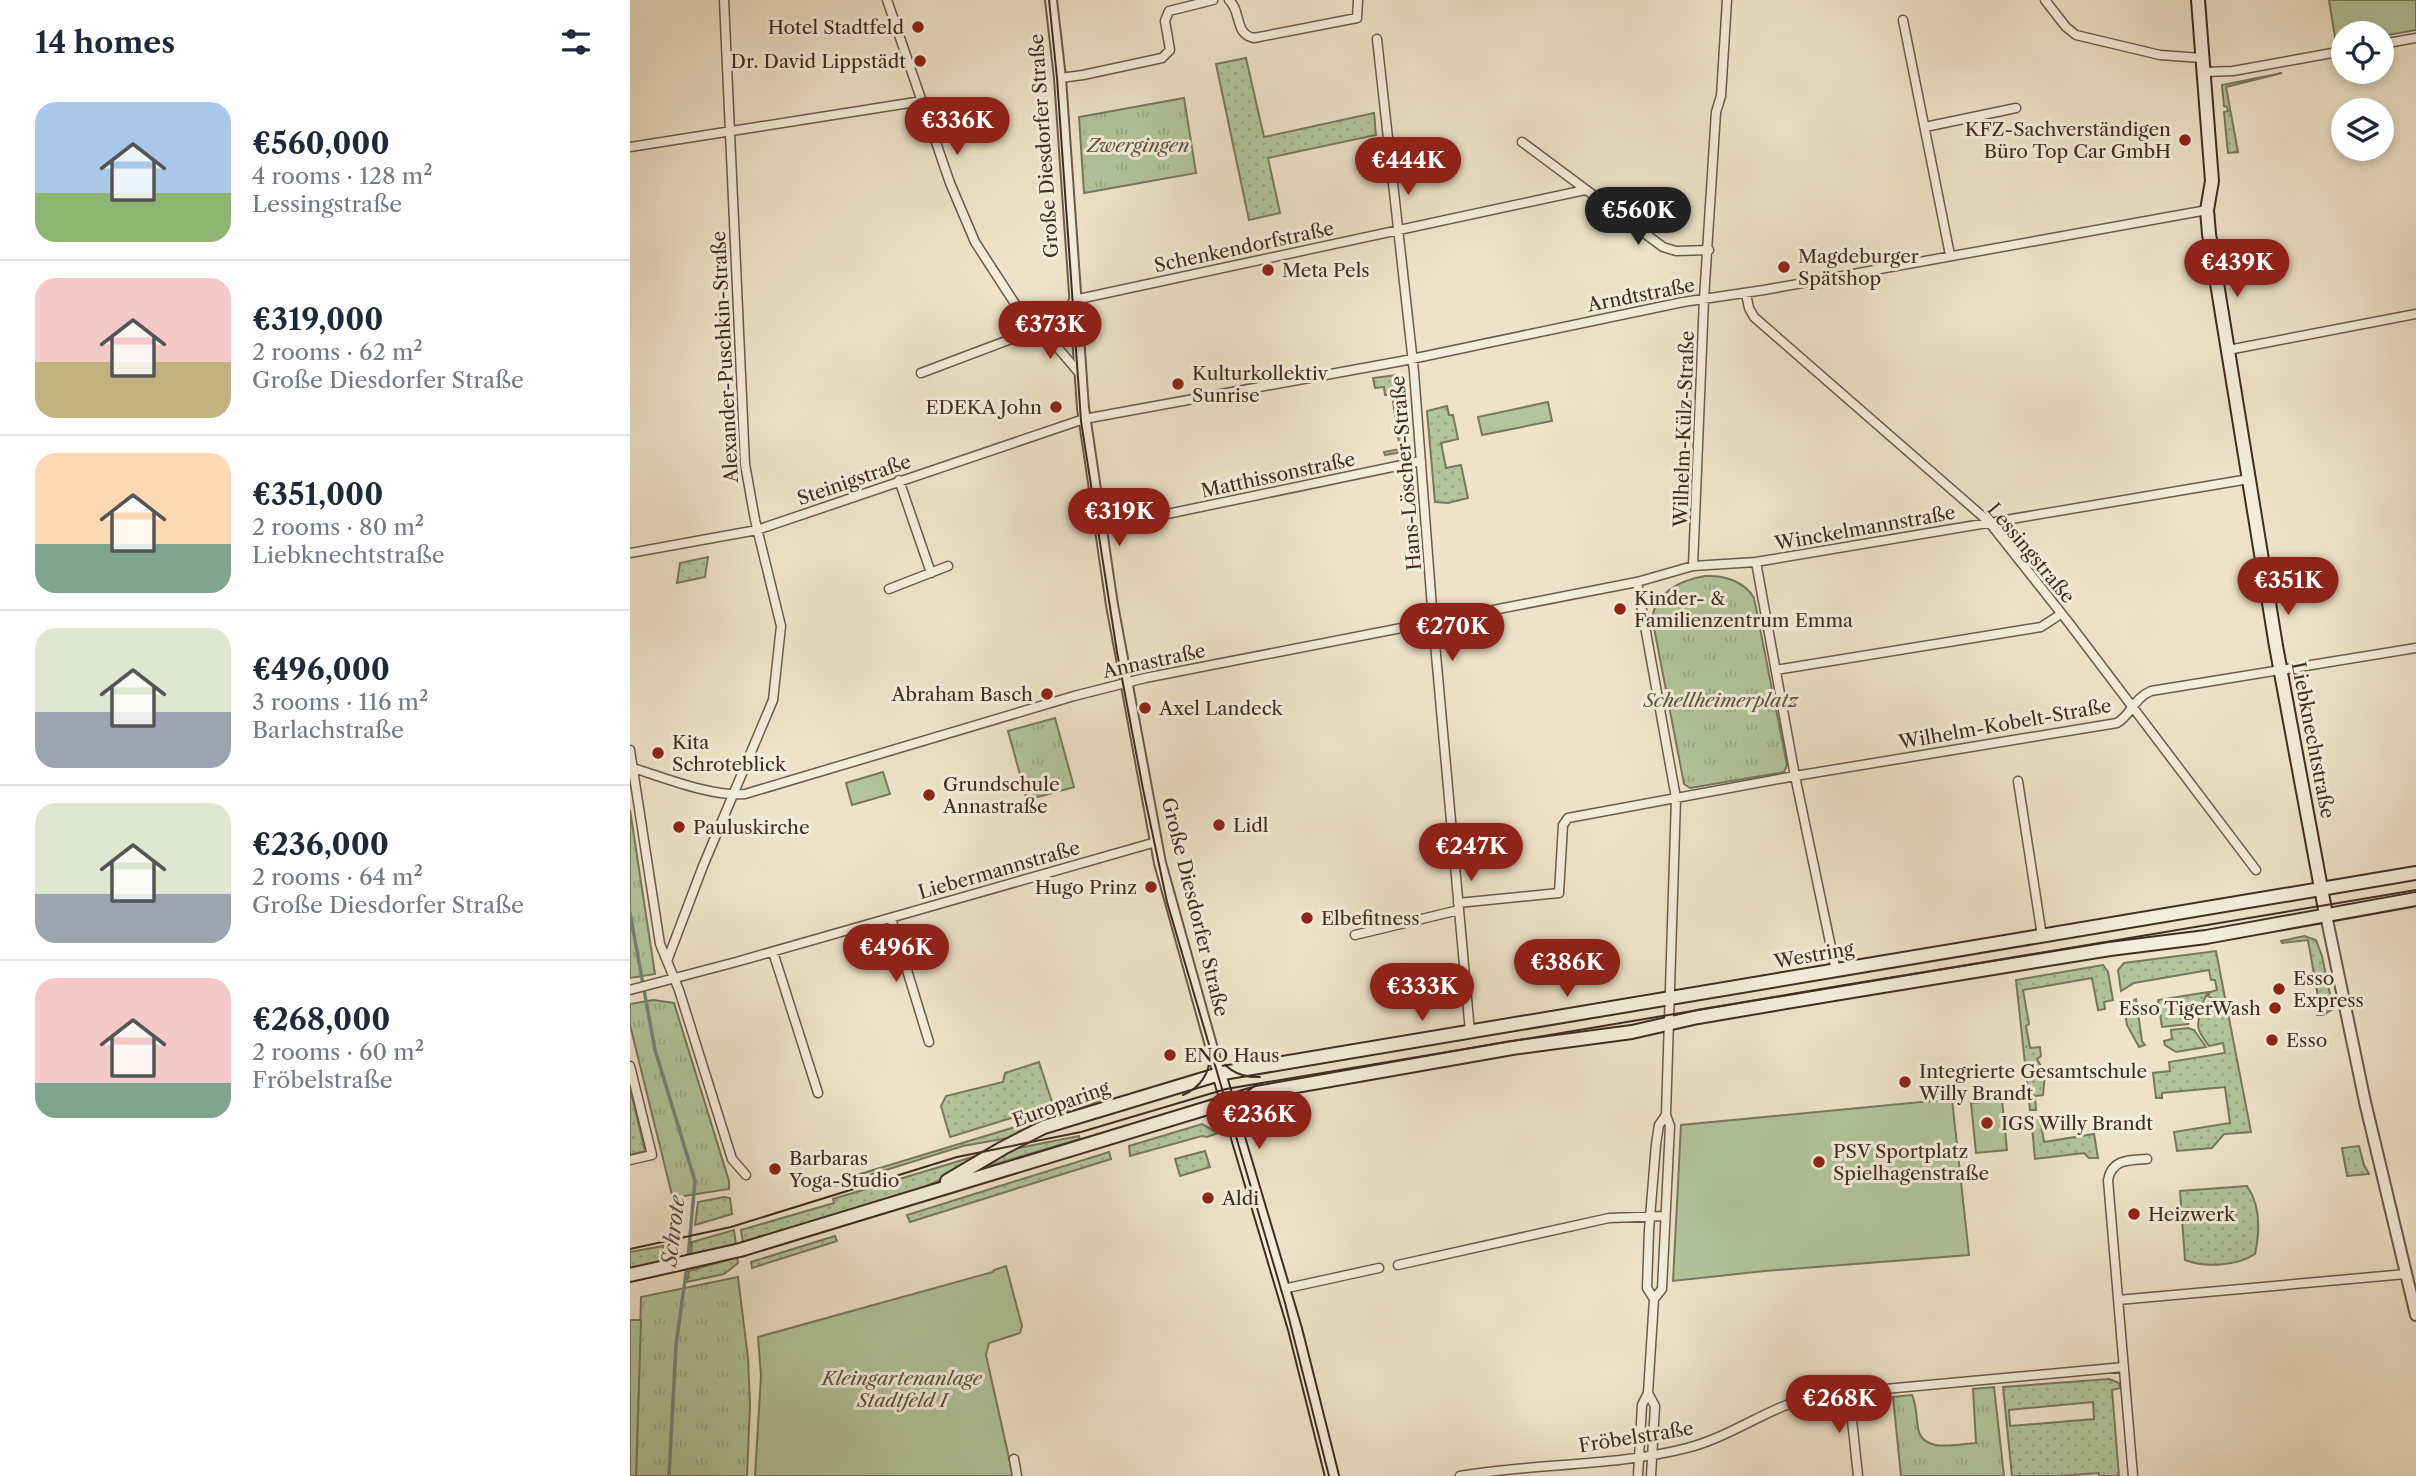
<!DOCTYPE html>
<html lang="en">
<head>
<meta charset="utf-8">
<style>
	body { margin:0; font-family:"Libre Caslon Text",serif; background:#f2f2f3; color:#1f2937; height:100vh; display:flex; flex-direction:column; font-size:26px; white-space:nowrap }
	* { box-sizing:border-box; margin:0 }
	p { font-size:23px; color:#747a83 }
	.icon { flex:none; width:38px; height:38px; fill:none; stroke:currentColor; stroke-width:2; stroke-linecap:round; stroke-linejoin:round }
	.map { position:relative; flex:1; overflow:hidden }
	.sheet { display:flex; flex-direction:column; background:#fff; width:630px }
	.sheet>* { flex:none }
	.tools { position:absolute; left:1701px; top:21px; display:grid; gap:14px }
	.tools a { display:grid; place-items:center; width:63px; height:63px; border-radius:50%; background:#fff; box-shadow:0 4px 10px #0003; font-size:35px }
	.price { position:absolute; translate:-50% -60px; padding:0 16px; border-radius:24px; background:#8f2418; color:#fff; font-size:23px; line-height:46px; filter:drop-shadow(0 2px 4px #0008) }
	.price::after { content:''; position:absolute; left:50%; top:42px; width:21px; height:16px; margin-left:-10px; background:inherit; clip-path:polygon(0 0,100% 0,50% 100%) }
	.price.selected { background:#222; color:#fff }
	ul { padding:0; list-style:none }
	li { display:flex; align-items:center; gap:21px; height:175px; padding:0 35px }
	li+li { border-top:2px solid #e0e1e3 }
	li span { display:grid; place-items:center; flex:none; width:196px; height:140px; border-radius:21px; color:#555 }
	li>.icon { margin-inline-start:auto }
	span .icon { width:84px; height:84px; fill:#fffc; stroke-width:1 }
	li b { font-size:30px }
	h2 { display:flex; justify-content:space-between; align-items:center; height:84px; padding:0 35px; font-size:30px }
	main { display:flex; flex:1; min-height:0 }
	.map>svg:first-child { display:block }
	.grass { fill:url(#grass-dots); stroke:#79785f; stroke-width:2; fill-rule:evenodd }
	.park { fill:url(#park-tufts); stroke:#79785f; stroke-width:2 }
	.garden { fill:#b2c59b; stroke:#79785f; stroke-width:2 }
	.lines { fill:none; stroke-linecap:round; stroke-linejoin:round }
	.stream { stroke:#75847c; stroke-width:3.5 }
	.minor-casing { stroke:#6c5a4c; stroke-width:11 }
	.tertiary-casing { stroke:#6c5a4c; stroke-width:14 }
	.secondary-casing { stroke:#402c23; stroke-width:16 }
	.minor { stroke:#f4eddb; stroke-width:8 }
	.tertiary { stroke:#f4eddb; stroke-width:10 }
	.secondary { stroke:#f4eddb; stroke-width:12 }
	.tram { stroke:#402c23; stroke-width:2 }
	.poi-dot { fill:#8f2418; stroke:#f4eddb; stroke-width:2.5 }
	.labels { text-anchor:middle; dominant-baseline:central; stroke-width:6; stroke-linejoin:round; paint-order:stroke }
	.poi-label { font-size:19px; fill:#402c23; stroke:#f4eddb; text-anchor:start }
	.park-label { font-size:19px; font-style:italic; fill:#5c5241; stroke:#f4eddb }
	.street-label { font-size:19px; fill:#402c23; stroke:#f4eddb }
	.water-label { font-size:21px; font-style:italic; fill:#565048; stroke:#f4eddb }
</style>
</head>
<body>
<main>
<section class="sheet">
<h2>14 homes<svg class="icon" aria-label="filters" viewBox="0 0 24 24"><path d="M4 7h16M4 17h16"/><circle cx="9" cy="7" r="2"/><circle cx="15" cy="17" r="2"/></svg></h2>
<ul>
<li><span style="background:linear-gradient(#a9c7e8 65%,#8fb573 0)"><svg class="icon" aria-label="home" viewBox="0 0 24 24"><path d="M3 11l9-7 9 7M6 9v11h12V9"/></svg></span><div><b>€560,000</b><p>4 rooms · 128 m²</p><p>Lessingstraße</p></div></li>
<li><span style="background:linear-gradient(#f6c9c9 60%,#c2b280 0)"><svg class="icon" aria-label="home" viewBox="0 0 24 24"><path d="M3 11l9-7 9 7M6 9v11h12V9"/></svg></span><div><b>€319,000</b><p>2 rooms · 62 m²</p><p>Große Diesdorfer Straße</p></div></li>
<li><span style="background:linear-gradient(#ffd9b3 65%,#7fa58c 0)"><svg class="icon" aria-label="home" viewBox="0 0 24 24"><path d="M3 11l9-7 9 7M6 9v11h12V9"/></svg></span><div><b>€351,000</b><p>2 rooms · 80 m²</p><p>Liebknechtstraße</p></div></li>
<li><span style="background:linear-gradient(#dfe7d0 60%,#9aa5b1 0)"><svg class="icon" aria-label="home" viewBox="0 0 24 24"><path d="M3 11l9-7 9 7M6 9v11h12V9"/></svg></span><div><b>€496,000</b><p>3 rooms · 116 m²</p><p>Barlachstraße</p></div></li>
<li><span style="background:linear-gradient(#dfe7d0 65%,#9aa5b1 0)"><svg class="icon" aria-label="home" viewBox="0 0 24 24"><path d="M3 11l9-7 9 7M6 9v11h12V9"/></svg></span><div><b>€236,000</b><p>2 rooms · 64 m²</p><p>Große Diesdorfer Straße</p></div></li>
<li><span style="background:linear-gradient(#f6c9c9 75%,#7fa58c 0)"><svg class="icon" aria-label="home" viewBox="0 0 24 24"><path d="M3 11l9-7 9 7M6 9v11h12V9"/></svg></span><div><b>€268,000</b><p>2 rooms · 60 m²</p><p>Fröbelstraße</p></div></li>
</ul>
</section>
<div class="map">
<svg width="1786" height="1476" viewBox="0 0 1786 1476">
	<defs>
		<pattern id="grass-dots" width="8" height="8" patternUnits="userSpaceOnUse" patternTransform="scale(1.75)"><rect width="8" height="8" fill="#b2c59b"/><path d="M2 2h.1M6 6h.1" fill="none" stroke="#9aa985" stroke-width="1.8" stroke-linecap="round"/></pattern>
		<pattern id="park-tufts" width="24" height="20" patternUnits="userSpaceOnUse" patternTransform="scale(1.75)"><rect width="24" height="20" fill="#b2c59b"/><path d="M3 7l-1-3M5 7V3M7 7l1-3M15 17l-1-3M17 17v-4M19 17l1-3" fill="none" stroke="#9aa985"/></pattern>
	</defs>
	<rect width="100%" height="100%" fill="#eee3c8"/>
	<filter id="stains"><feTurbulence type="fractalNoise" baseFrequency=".00286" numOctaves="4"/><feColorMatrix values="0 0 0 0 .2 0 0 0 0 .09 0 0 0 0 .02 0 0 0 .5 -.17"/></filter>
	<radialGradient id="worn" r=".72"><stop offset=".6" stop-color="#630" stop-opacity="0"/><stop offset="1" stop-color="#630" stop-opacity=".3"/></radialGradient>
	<path class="grass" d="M 616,58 L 634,137 L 744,113 L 746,135 L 638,158 L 650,213 L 619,220 L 586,64 Z
		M 1652,73 L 1596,87 L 1608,152 L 1598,153 L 1594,112 L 1598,111 L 1597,107 L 1594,106 L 1592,85 Z
		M 766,375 L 771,377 L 778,451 L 755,455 L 754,452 L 770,449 L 762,395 L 755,395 L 754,387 L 745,388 L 743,378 Z
		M 817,406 L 819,415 L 823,415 L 828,439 L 811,443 L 816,468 L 831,465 L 838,498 L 818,503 L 805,502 L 797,411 Z
		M 78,557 L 75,577 L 47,583 L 50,563 Z
		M 1674,936 L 1686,940 L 1692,956 L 1703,1009 L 1693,1015 L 1687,1015 L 1685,1009 L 1690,1008 L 1678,940 L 1652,943 L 1651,941 Z
		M 1586,951 L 1621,1132 L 1594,1134 L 1582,1148 L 1547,1151 L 1544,1132 L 1600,1123 L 1595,1087 L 1532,1093 L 1532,1098 L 1526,1098 L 1523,1073 L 1540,1071 L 1539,1062 L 1595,1053 L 1593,1043 L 1579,1046 C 1569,1032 1564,1027 1572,1011 C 1575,1005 1577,1002 1583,999 L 1578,996 L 1580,992 L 1587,990 L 1585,980 L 1581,980 L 1579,970 L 1504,983 L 1491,991 L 1488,970 L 1494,963 Z
		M 1473,965 L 1478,972 L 1483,1000 L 1474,1002 L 1475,1009 L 1468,1010 L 1462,978 L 1393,990 L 1399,1024 L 1396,1026 L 1400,1048 L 1410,1047 L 1411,1056 L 1407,1059 L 1415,1074 L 1413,1095 L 1405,1096 L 1406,1110 L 1400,1110 L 1386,980 Z
		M 1578,992 L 1564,1020 L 1560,1020 L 1558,1024 L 1532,1027 L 1528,1000 Z
		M 1506,999 L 1512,1041 L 1515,1045 L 1509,1047 L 1497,1025 L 1494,1005 Z
		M 1558,1028 L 1564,1030 L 1576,1047 L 1546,1052 L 1535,1045 L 1534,1041 L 1542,1039 L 1541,1030 Z
		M 409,1062 L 423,1105 L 320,1137 L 311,1106 L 316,1096 L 373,1082 L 375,1073 Z
		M 1,1092 L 15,1151 L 0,1155 L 0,1093 Z
		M 484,1097 L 482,1099 L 404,1125 L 378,1138 L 333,1146 L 198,1188 L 197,1184 Z
		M 1410,1116 L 1414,1142 L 1464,1134 L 1468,1158 L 1459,1158 L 1454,1153 L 1405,1159 L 1401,1117 Z
		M 572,1124 L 588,1133 L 577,1137 L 572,1136 L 500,1156 L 499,1146 Z
		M 449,1136 L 450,1139 L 348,1169 L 379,1150 Z
		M 1729,1146 L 1734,1165 L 1739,1174 L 1717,1176 L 1712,1148 Z
		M 575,1151 L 580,1167 L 550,1176 L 545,1159 Z
		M 479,1152 L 481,1159 L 280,1222 L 277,1215 Z
		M 349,1155 L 317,1177 L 294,1187 L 113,1243 L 111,1230 L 204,1203 L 203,1199 Z
		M 1617,1186 C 1631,1206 1630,1231 1625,1254 C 1607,1266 1575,1268 1555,1260 L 1550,1191 Z
		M 94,1197 L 100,1198 L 102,1214 L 65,1225 L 68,1202 Z
		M 104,1230 L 106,1245 L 61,1256 L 62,1242 Z
		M 205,1236 L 207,1241 L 122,1268 L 121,1262 Z
		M 33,1246 L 31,1262 L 0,1268 L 0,1252 Z
		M 107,1257 L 108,1263 L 94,1274 L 57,1282 L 59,1271 Z
		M 1479,1379 L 1489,1383 L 1490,1388 L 1482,1390 L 1489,1476 L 1469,1476 L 1469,1473 L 1431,1476 L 1382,1476 L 1373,1387 ZM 1463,1402 L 1464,1419 L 1380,1426 L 1379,1410 Z"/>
	<path class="park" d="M 554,98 L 566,173 L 454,193 L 449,117 Z
		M 1075,576 C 1094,575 1114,581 1124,598 L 1157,765 L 1154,772 L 1149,773 L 1060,788 L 1054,784 L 1022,617 C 1028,591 1051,580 1075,576 Z
		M 425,718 L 444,787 L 397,800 L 378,731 Z
		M 0,810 L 25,974 L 0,978 Z
		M 23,1000 L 44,1003 L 99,1181 L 99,1189 L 48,1197 L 42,1195 L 0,1025 L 0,1004 Z
		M 108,1277 L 118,1358 L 120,1405 L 117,1476 L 6,1476 L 11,1297 Z
		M 1364,1387 L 1374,1476 L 1271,1476 L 1263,1397 L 1282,1395 C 1287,1406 1286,1417 1288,1428 C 1292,1454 1328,1444 1346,1443 L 1343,1389 Z"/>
	<path class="garden" d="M 1699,0 L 1786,0 L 1786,30 L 1752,36 L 1752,33 L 1713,33 L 1713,42 L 1706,44 Z
		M 918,402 L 922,421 L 852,435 L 848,417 Z
		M 253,772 L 260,794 L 222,805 L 216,783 Z
		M 1322,1099 L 1339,1255 L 1135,1271 L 1043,1281 L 1051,1125 Z
		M 1372,1100 L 1377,1150 L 1346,1153 L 1341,1103 Z
		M 376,1266 L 392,1326 L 390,1333 L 359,1343 L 356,1355 L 383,1476 L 125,1476 L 131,1376 L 128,1337 L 363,1272 L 364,1270 Z
		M 0,1320 L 11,1320 L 6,1476 L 0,1476 Z"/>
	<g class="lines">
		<path class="stream" d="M 0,913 L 25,1050 L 65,1181 L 58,1258
			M 39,1476 L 46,1345 L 57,1266"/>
		<defs>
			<path id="minor" d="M 257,0 L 320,183 L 345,242 L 393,316 L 405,330 L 427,347 L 450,374
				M 599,0 C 612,12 604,34 624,38 L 727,18 L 728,0
				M 1415,0 L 1436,27 L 1446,35 L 1530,55 L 1572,58
				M 1273,20 L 1320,255
				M 747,39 L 784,372 L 803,621 L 840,1032
				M 1752,44 L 1786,38
				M 1573,72 L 1603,71 L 1713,51
				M 430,78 L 453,75 L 532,58 L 540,50 L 535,21 L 539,11 L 583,0
				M 1295,127 L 1386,108
				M 892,142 L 1033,247 L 1046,251 L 1079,250
				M 0,147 L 292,101
				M 1116,294 L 1119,308 L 1124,317 L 1359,522 L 1439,623 L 1626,870
				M 393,316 C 423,332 429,327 444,300 L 955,190
				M 1598,350 L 1786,314
				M 291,373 L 405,330
				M 269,480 L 301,573
				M 470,528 L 791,461
				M 0,553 L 127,530 L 454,419 L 772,361 L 1053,302 L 1134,290 L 1577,210
				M 1063,566 L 1074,299 L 1086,112 L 1091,96 L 1097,0
				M 1007,582 L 1046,798 L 1036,1115 L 1040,1126 L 1032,1289 L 1024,1299 L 1018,1393 L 1012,1405 L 1008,1476
				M 259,589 L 318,566
				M 1146,670 L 1411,627 L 1431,614
				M 0,750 L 30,944 L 49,990 L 102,1159 L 116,1175
				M 0,767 C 33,777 81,797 115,794 L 444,696 L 515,678 L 1007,582 L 1063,566 L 1126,562 L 1619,479
				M 1388,781 L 1412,936
				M 828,903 L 929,893 L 933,825 L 938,818 L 1165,776 L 1126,562
				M 261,918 L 299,1042
				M 725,935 L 829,910
				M 143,952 L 188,1093
				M 37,961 L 73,866 L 143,700 L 151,626 L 125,520 L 115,464 L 94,0
				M 1206,971 L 1165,776 L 1487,723 C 1501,715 1504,698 1521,691 L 1786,648
				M 0,990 L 106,962 L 526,842
				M 0,1066 L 22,1155 L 0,1160
				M 768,1265 L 979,1218 L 1035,1216
				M 653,1289 L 749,1268
				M 1024,1299 L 1017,1288 L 1019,1230 L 1026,1144 L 1029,1125 L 1036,1115
				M 1488,1300 L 1776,1274
				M 1219,1392 L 1228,1476
				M 1018,1393 L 1025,1406 L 1021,1476
				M 384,1459 L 387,1476
				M 830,1476 C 904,1463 983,1467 1057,1448 C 1104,1436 1142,1404 1190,1395 L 1494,1367
				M 1503,1476 L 1478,1180 C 1482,1159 1499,1160 1517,1159"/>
			<path id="tertiary" d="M 421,0 L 430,78 L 453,408 L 482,605 L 530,863 L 589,1074
				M 1696,915 L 1735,1102 L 1786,1315"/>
			<path id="secondary" d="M 1568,0 L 1582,181 L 1577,210 L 1579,234 L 1646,646 L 1696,915
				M 589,1074 L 665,1329 L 702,1476
				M 317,1181 L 373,1148 L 414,1127 L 593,1073 L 1786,873
				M 0,1275 L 110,1250 L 627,1093 L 882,1048 L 1002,1032 L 1068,1017 L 1216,992 L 1480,949 L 1576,937 L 1786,899"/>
		</defs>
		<use href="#minor" class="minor-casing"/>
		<use href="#tertiary" class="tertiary-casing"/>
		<use href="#secondary" class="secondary-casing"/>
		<use href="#minor" class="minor"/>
		<use href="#tertiary" class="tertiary"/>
		<use href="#secondary" class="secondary"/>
		<path class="tram" d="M 419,0 L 427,78 L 451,421 L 487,652 L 513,789 L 537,902 L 655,1303 L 699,1476
			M 585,1050 C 594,1069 609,1078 630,1077
			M 553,1095 C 570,1088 580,1073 580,1055
			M 607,1124 C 604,1106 612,1092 628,1084
			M 0,1249 L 101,1227 L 327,1157 L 451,1132 L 596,1089 L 1786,890"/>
	</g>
	<g class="poi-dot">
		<circle cx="288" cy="27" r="7"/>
		<circle cx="290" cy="61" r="7"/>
		<circle cx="1555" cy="140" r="7"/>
		<circle cx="1154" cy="267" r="7"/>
		<circle cx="638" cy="270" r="7"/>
		<circle cx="548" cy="384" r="7"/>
		<circle cx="426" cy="407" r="7"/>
		<circle cx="990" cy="609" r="7"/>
		<circle cx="417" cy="694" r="7"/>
		<circle cx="515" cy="708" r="7"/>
		<circle cx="28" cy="753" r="7"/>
		<circle cx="299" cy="795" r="7"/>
		<circle cx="589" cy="825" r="7"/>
		<circle cx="49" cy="827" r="7"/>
		<circle cx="521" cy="887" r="7"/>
		<circle cx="677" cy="918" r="7"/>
		<circle cx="1649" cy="989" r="7"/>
		<circle cx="1645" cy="1008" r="7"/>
		<circle cx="1642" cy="1040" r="7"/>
		<circle cx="540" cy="1055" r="7"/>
		<circle cx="1275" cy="1082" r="7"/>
		<circle cx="1357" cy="1123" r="7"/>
		<circle cx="1189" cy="1162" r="7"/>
		<circle cx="145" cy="1169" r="7"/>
		<circle cx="578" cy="1198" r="7"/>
		<circle cx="1504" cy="1214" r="7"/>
	</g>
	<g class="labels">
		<g class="poi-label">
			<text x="274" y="27" text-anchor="end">Hotel Stadtfeld</text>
			<text x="276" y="61" text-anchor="end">Dr. David Lippstädt</text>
			<text x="1541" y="129" text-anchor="end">KFZ-Sachverständigen<tspan x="1541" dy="22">Büro Top Car GmbH</tspan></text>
			<text x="1168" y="256">Magdeburger<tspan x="1168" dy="22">Spätshop</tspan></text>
			<text x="652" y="270">Meta Pels</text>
			<text x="562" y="373">Kulturkollektiv<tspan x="562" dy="22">Sunrise</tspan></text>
			<text x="412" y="407" text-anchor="end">EDEKA John</text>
			<text x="1004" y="598">Kinder- &amp;<tspan x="1004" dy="22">Familienzentrum Emma</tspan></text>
			<text x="403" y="694" text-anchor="end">Abraham Basch</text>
			<text x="529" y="708">Axel Landeck</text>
			<text x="42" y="742">Kita<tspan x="42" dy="22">Schroteblick</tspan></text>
			<text x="313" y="784">Grundschule<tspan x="313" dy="22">Annastraße</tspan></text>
			<text x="603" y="825">Lidl</text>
			<text x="63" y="827">Pauluskirche</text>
			<text x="507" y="887" text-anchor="end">Hugo Prinz</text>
			<text x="691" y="918">Elbefitness</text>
			<text x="1663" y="978">Esso<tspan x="1663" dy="22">Express</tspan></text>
			<text x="1631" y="1008" text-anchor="end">Esso TigerWash</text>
			<text x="1656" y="1040">Esso</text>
			<text x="554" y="1055">ENO Haus</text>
			<text x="1289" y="1071">Integrierte Gesamtschule<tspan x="1289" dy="22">Willy Brandt</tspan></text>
			<text x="1371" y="1123">IGS Willy Brandt</text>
			<text x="1203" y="1151">PSV Sportplatz<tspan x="1203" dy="22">Spielhagenstraße</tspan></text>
			<text x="159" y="1158">Barbaras<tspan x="159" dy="22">Yoga-Studio</tspan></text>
			<text x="592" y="1198">Aldi</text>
			<text x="1518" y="1214">Heizwerk</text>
		</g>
		<g class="park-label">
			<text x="508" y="145">Zwergingen</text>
			<text x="1091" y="700">Schellheimerplatz</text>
			<text x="272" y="1378">Kleingartenanlage<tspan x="272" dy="22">Stadtfeld I</tspan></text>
		</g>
		<g class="street-label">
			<text transform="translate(414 146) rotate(-94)">Große Diesdorfer Straße</text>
			<text transform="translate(614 247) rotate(-12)">Schenkendorfstraße</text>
			<text transform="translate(1011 295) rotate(-11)">Arndtstraße</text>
			<text transform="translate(95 357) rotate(-93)">Alexander-Puschkin-Straße</text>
			<text transform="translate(1054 429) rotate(-88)">Wilhelm-Külz-Straße</text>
			<text transform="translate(776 473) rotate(-95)">Hans-Löscher-Straße</text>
			<text transform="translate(648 475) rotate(-12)">Matthissonstraße</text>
			<text transform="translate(224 480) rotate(-19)">Steinigstraße</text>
			<text transform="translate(1235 528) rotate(-10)">Winckelmannstraße</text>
			<text transform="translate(1401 553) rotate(50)">Lessingstraße</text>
			<text transform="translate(524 661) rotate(-12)">Annastraße</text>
			<text transform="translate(1375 724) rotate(-10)">Wilhelm-Kobelt-Straße</text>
			<text transform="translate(1683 740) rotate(79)">Liebknechtstraße</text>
			<text transform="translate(369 870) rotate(-16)">Liebermannstraße</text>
			<text transform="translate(565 907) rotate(76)">Große Diesdorfer Straße</text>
			<text transform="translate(1184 955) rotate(-10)">Westring</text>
			<text transform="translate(431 1104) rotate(-20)">Europaring</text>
			<text transform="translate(1006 1437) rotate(-9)">Fröbelstraße</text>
		</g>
		<g class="water-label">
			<text transform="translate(43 1231) rotate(-83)">Schrote</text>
		</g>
	</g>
	<rect width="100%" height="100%" filter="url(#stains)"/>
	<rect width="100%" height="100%" fill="url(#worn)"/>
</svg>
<div class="tools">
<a><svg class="icon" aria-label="locate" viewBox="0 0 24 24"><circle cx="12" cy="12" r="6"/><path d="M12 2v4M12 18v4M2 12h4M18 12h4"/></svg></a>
<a><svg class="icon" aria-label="layers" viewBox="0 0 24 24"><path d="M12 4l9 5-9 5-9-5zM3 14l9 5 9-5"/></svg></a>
</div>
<b class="price" style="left:327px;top:157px">€336K</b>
<b class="price" style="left:778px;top:197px">€444K</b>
<b class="price selected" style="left:1008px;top:247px">€560K</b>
<b class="price" style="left:1607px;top:299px">€439K</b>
<b class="price" style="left:420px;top:361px">€373K</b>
<b class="price" style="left:489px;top:548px">€319K</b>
<b class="price" style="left:1658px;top:617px">€351K</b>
<b class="price" style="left:822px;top:663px">€270K</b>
<b class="price" style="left:841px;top:883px">€247K</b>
<b class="price" style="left:266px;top:984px">€496K</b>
<b class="price" style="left:937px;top:999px">€386K</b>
<b class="price" style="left:792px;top:1023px">€333K</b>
<b class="price" style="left:629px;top:1151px">€236K</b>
<b class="price" style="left:1209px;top:1435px">€268K</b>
</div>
</main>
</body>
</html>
